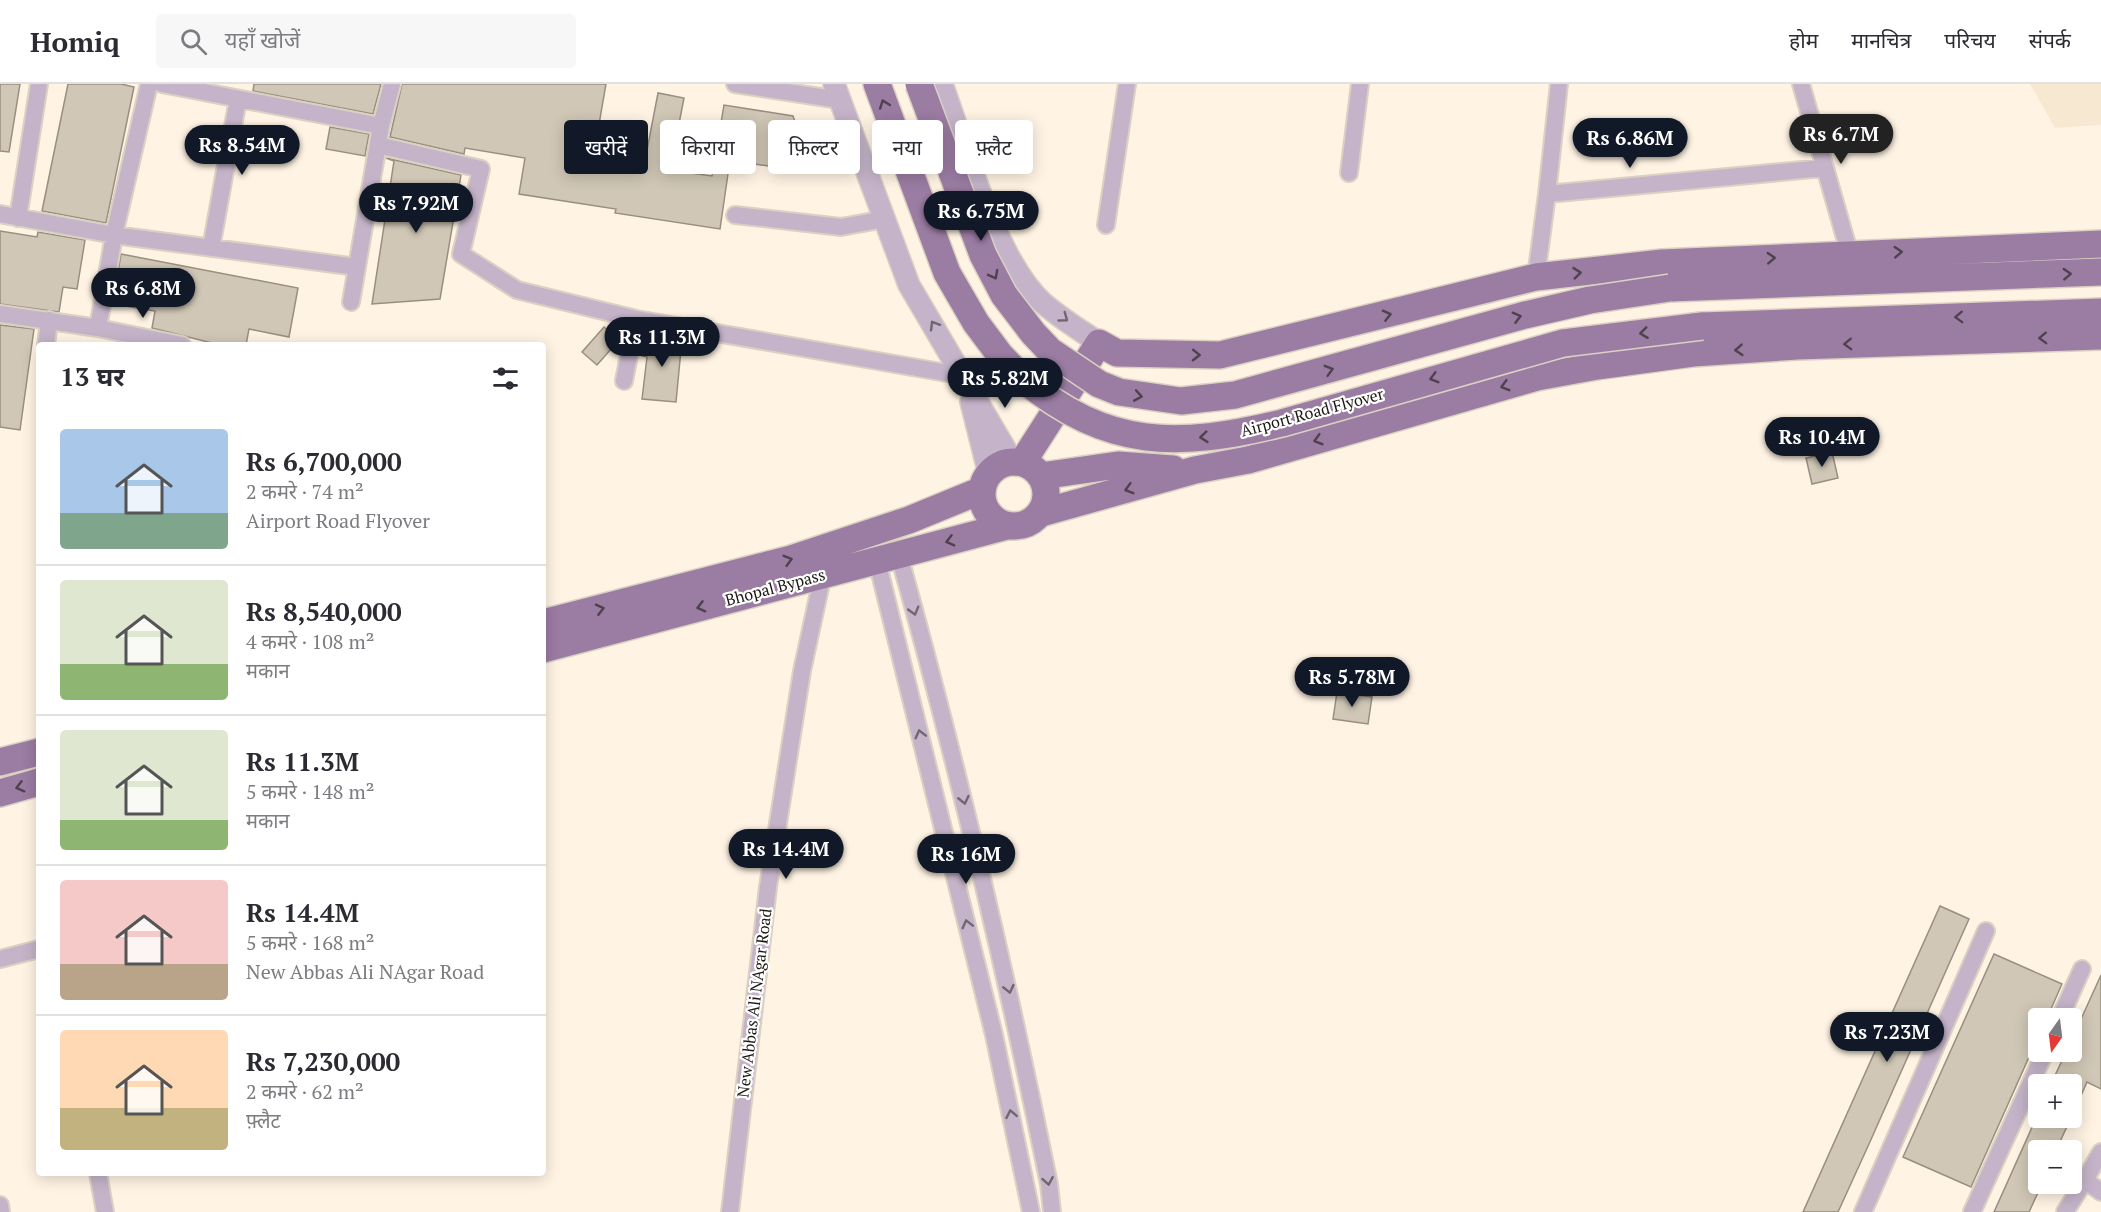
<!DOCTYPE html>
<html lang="hi">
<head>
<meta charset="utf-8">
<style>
	body { margin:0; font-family:"PT Serif","Noto Sans Devanagari",serif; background:#f7f7f7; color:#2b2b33; height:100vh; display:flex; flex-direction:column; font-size:22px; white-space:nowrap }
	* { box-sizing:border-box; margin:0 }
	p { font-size:20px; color:#7c7c81 }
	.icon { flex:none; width:33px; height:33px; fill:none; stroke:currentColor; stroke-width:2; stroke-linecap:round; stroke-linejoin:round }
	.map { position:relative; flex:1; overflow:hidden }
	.side { position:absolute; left:36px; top:258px; width:510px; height:834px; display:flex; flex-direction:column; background:#fff; border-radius:6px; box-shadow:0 3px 15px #0003 }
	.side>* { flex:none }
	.guide { position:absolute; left:564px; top:36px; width:570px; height:54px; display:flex; gap:12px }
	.needle { width:39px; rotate:194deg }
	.tools { position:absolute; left:2028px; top:924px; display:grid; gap:12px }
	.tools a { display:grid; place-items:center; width:54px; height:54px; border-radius:6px; background:#fff; box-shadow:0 3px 15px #0003; font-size:30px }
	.price { position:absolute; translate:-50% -51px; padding:0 14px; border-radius:21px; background:#111827; color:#fff; font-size:20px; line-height:39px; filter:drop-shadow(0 2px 3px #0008) }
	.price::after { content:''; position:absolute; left:50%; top:36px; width:18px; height:14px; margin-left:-9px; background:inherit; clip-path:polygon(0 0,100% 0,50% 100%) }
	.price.active { background:#222; color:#fff }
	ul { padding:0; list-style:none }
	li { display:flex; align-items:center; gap:18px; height:150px; padding:0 24px }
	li+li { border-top:2px solid #e1e1e2 }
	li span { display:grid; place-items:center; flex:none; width:168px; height:120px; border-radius:6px; color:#555 }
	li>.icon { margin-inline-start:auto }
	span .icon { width:72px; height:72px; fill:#fffc; stroke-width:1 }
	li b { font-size:26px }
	h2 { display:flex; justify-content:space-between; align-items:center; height:72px; padding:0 24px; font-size:26px }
	.chip { padding:0 21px; border-radius:6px; background:#fff; box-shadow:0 3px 15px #0003; font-size:21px; line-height:54px }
	.chip.active { background:#111827; color:#fff }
	header { display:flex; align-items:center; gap:36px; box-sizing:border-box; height:84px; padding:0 30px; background:#fff; border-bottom:2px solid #e1e1e2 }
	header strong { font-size:28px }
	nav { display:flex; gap:33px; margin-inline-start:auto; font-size:21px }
	.search { width:420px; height:54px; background:#f7f7f7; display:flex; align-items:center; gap:15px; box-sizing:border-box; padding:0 21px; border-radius:6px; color:#7c7c81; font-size:22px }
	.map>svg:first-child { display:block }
	.built { fill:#f7e9d1 }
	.building { fill:#d0c7b6; stroke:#988f80; stroke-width:1.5 }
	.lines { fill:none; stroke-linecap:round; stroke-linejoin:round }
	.minor-casing { stroke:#dbd1c3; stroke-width:20 }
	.tertiary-casing { stroke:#dbd1c3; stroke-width:24 }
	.primary-casing { stroke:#dbd1c3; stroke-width:30 }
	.minor { stroke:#c5b4c9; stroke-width:16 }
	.tertiary { stroke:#c5b4c9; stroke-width:21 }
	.primary { stroke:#9b7ca3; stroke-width:27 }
	.primary-bridge-casing { stroke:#dbd1c3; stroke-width:30; stroke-linecap:butt }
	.primary-bridge { stroke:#9b7ca3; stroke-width:27 }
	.oneway { stroke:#4f414d }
	.oneway2 { stroke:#70666e }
	.labels { text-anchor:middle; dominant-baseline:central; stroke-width:4.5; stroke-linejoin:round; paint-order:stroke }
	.street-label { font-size:16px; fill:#1c1913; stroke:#fff }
</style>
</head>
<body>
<header>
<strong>Homiq</strong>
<div class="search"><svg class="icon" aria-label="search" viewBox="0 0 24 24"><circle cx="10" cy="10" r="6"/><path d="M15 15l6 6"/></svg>यहाँ खोजें</div>
<nav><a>होम</a><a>मानचित्र</a><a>परिचय</a><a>संपर्क</a></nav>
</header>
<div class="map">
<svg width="2101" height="1128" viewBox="0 0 2101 1128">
	<rect width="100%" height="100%" fill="#fff4e4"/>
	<path class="built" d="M 2030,0 L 2101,0 L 2101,41 L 2055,44 Z"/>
	<path class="building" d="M 0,0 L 20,0 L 9,68 L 0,67 Z
		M 68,0 L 121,0 L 134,3 L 106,139 L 42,127 Z
		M 254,0 L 381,0 L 373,30 L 253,7 Z
		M 402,0 L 606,0 L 594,69 L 607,71 L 606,76 L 644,82 L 658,9 L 684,14 L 670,86 L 712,92 L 724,21 L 793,32 L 812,89 L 730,76 L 720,145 L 615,129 L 616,125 L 519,110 L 525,74 L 465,64 L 464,70 L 390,53 Z
		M 330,43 L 369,50 L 365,72 L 326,65 Z
		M 386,74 L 461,91 L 440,215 L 372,220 L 394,77 Z
		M 0,147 L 37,153 L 38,148 L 85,156 L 77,205 L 63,203 L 59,228 L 0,220 Z
		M 121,170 L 298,204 L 289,253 L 249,245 L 246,261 L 220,261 L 152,244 L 155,227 L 113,220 Z
		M 0,241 L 34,245 L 20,346 L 0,343 Z
		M 604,243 L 619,256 L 597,281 L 582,268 Z
		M 645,251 L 682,255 L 676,318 L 642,315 L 647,273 L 642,272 Z
		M 1832,368 L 1838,394 L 1812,400 L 1806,374 Z
		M 1337,608 L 1372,613 L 1368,640 L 1333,635 Z
		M 1940,822 L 1969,835 L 1869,1060 L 1838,1128 L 1803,1128 Z
		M 1994,870 L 2062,900 L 2047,934 L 2038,934 L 2038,953 L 1971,1103 L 1903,1073 Z
		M 2101,891 L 2101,1005 L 2087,998 L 2072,1032 L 2072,1000 L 2051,1000 L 2066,968 L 2072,968 L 2072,955 Z
		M 2038,1030 L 2038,1034 L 2071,1034 L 2056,1066 L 2038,1066 L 2038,1100 L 2042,1100 L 2029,1128 L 1994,1128 Z"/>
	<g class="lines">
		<defs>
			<path id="minor" d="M 162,0 L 381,42
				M 735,0 L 840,16
				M 1801,0 L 1850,171
				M 378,61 L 481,85 L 461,170 L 517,206 L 636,235 L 964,292
				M 1349,89 L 1360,0
				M 1547,110 L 1559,0
				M 0,130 L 114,151 L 357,183
				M 735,131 L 841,143 L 885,135
				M 18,134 L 39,0
				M 1106,141 L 1127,0
				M 211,164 L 238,15
				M 1536,193 L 1547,110 L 1824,84
				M 351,218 L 381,42 L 392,0
				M 0,230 L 98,244 L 182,261
				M 98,244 L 114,151 L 149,0
				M 46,261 L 49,236
				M 624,297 L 636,235
				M 899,471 C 957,679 1006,888 1049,1100 L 1052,1128
				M 877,477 L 994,951 L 1031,1128
				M 0,875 L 39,865
				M 2060,934 L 2082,885
				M 2101,1068 L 2085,1096 L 2101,1108
				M 98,1089 L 105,1128
				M 0,1121 L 1,1128
				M 730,1128 L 768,803 L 802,587 L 824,485
				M 1863,1128 L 1986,847
				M 1972,1128 L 2045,968
				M 2065,1128 L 2085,1096"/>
			<path id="tertiary" d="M 834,0 L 909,201 L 1013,378
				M 942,0 C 964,60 996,177 1043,219 C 1060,234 1080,246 1099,259
				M 971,318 L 989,390"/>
			<path id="primary" d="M 877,0 L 947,189 L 976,239 L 1000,271 L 1022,294
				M 1670,204 L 2101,188
				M 1702,242 L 2101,228
				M982 410a32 32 0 1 1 64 0a32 32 0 1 1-64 0Z
				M 1022,379 L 1099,259 L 1117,269 L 1220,271 L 1536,193 L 1662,179 L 2101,160
				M 1041,392 L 1118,381 L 1173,385
				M 1041,429 L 1195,386 L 1248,376 L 1537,293 L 1597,282 L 1693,269 L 1797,262 L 2101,252
				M 543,539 L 791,475 L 909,436 L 982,406
				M 543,565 L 1007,442
				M 0,678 L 39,668
				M 0,709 L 39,698"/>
		</defs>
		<use href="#minor" class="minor-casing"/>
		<use href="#tertiary" class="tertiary-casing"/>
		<use href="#primary" class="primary-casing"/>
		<use href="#minor" class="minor"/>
		<use href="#tertiary" class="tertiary"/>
		<use href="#primary" class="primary"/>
		<defs>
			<path id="primary-bridge" d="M 919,0 L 983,171 L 1004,211 L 1033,249 L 1050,267 L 1099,300 L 1119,308 L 1181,317 L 1235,311 L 1525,231 L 1590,216 L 1670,204
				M 1022,294 C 1107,366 1179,364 1282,339 L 1563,259 L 1702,242"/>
		</defs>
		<use href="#primary-bridge" class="primary-bridge-casing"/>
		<use href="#primary-bridge" class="primary-bridge"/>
	</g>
	<defs><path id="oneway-chevron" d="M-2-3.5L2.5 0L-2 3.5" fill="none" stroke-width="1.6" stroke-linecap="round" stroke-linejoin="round" transform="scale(1.5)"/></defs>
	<g class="oneway">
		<use href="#oneway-chevron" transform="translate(884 20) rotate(-110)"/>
		<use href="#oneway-chevron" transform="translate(1898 168) rotate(-3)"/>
		<use href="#oneway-chevron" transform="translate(1771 174) rotate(-3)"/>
		<use href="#oneway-chevron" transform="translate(1577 189) rotate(-6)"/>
		<use href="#oneway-chevron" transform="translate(2067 190) rotate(-3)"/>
		<use href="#oneway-chevron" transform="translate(994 191) rotate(62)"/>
		<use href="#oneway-chevron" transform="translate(1387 231) rotate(-14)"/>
		<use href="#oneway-chevron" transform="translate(1517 233) rotate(-15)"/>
		<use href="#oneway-chevron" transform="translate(1959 233) rotate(178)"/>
		<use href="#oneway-chevron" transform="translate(1644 249) rotate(173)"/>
		<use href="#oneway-chevron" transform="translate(2043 254) rotate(178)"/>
		<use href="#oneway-chevron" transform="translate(1848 260) rotate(178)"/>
		<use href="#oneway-chevron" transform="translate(1739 266) rotate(176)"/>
		<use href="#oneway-chevron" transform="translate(1196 271) rotate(1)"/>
		<use href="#oneway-chevron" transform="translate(1329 286) rotate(-16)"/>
		<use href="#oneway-chevron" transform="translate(1434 294) rotate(164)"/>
		<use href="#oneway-chevron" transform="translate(1505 302) rotate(164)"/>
		<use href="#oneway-chevron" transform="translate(1138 312) rotate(10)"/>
		<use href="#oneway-chevron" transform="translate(1204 353) rotate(174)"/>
		<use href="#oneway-chevron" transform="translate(1318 356) rotate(164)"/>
		<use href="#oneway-chevron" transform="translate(1129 405) rotate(164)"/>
		<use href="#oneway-chevron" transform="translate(950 457) rotate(165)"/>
		<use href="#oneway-chevron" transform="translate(788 476) rotate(-16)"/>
		<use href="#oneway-chevron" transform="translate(701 523) rotate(165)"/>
		<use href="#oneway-chevron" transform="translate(600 525) rotate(-14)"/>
		<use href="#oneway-chevron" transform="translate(20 703) rotate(165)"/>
	</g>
	<g class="oneway2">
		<use href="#oneway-chevron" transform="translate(1064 234) rotate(36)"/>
		<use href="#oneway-chevron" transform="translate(934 241) rotate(-121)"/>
		<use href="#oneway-chevron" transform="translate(914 527) rotate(74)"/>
		<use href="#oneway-chevron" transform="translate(920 650) rotate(-104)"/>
		<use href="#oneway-chevron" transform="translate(964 716) rotate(77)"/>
		<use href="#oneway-chevron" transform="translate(967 840) rotate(-104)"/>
		<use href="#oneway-chevron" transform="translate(1009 905) rotate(77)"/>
		<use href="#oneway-chevron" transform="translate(1011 1030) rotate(-101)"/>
		<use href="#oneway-chevron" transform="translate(1048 1097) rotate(80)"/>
	</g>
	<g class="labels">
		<g class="street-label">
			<text transform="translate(1312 328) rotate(-15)">Airport Road Flyover</text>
			<text transform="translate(775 503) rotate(-15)">Bhopal Bypass</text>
			<text transform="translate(754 919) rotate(-83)">New Abbas Ali NAgar Road</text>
		</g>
	</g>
</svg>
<div class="tools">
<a><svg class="needle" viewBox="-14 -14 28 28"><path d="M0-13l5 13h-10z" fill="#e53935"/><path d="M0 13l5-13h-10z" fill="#7c7c81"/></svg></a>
<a>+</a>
<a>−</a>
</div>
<b class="price active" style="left:1841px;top:81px">Rs 6.7M</b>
<b class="price" style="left:1630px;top:85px">Rs 6.86M</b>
<b class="price" style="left:242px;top:92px">Rs 8.54M</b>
<b class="price" style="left:416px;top:150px">Rs 7.92M</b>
<b class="price" style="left:981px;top:158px">Rs 6.75M</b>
<b class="price" style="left:143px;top:235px">Rs 6.8M</b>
<b class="price" style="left:662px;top:284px">Rs 11.3M</b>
<b class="price" style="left:1005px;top:325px">Rs 5.82M</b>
<b class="price" style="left:1822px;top:384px">Rs 10.4M</b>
<b class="price" style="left:1352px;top:624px">Rs 5.78M</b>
<b class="price" style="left:786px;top:796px">Rs 14.4M</b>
<b class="price" style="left:966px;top:801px">Rs 16M</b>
<b class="price" style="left:1887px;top:979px">Rs 7.23M</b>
<div class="guide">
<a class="chip active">खरीदें</a>
<a class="chip">किराया</a>
<a class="chip">फ़िल्टर</a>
<a class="chip">नया</a>
<a class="chip">फ़्लैट</a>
</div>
<section class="side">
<h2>13 घर<svg class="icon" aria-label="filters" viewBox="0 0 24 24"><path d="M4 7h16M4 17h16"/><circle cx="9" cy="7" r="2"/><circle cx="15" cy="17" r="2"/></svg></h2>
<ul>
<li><span style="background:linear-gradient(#a9c7e8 70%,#7fa58c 0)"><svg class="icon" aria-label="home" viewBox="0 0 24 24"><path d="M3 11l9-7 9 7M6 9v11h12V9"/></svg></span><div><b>Rs 6,700,000</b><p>2 कमरे · 74 m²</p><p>Airport Road Flyover</p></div></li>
<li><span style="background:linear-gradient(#dfe7d0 70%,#8fb573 0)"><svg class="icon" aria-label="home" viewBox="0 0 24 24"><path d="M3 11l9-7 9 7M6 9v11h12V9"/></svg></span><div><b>Rs 8,540,000</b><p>4 कमरे · 108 m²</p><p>मकान</p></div></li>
<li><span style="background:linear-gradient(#dfe7d0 75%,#8fb573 0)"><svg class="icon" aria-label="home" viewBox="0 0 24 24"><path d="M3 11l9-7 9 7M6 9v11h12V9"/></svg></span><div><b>Rs 11.3M</b><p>5 कमरे · 148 m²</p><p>मकान</p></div></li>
<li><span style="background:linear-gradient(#f6c9c9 70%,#b9a48a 0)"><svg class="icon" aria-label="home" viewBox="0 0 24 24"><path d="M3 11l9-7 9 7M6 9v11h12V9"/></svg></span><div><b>Rs 14.4M</b><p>5 कमरे · 168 m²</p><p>New Abbas Ali NAgar Road</p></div></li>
<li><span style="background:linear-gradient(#ffd9b3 65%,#c2b280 0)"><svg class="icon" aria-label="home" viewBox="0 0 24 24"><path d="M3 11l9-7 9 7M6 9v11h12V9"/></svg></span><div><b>Rs 7,230,000</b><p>2 कमरे · 62 m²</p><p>फ़्लैट</p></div></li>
</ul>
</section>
</div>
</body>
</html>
